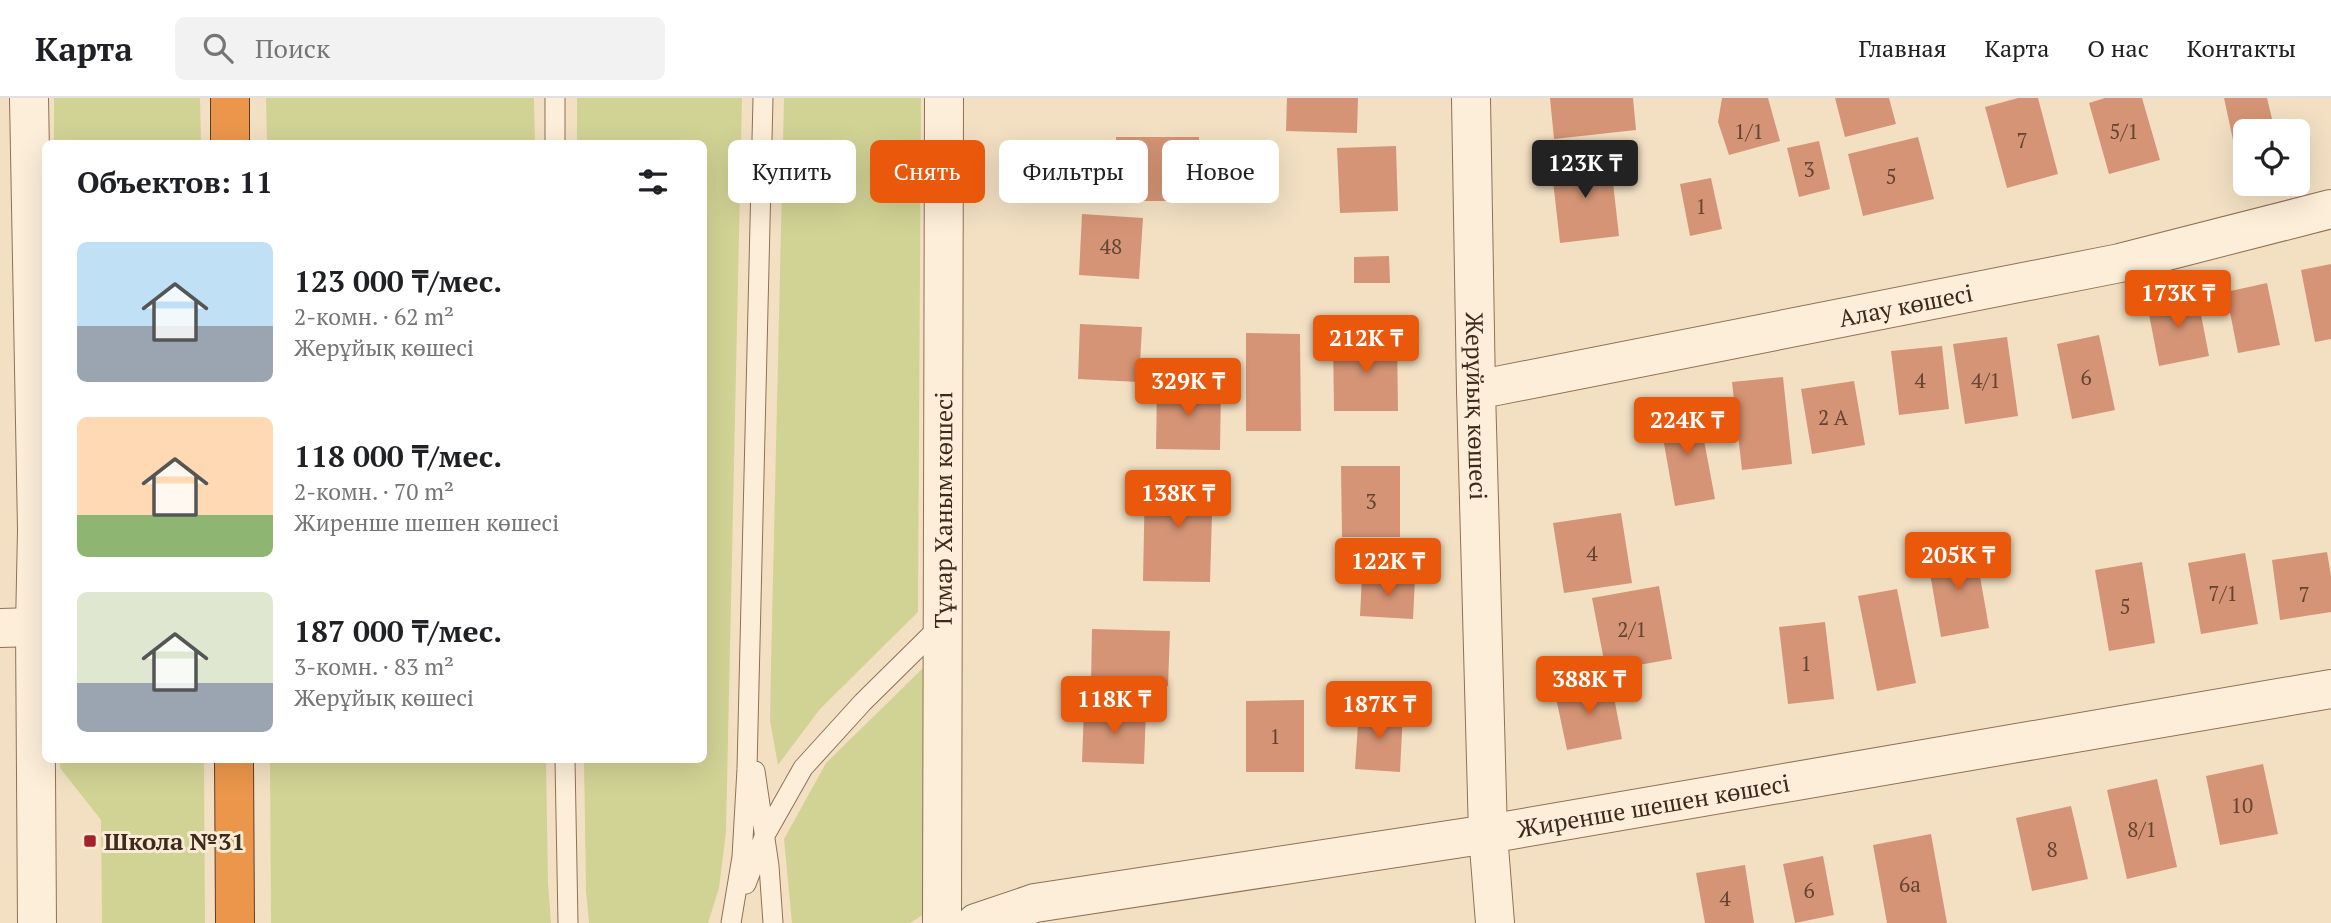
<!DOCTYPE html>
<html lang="ru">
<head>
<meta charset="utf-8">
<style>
	body { margin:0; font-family:"PT Serif",serif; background:#f2f2f2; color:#202124; height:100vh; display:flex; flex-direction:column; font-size:26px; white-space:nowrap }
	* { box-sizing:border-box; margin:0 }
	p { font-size:23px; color:#757577 }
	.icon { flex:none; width:38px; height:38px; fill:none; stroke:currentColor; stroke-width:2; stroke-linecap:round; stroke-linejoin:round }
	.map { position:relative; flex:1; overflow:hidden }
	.panel { position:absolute; left:42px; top:42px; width:665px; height:623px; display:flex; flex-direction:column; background:#fff; border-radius:10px; box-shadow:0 7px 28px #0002 }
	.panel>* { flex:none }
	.hud { position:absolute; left:728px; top:42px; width:665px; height:63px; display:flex; gap:14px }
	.fabs { position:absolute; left:2233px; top:21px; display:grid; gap:14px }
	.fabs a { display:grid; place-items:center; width:77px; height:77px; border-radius:10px; background:#fff; box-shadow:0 7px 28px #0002; font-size:35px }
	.price { position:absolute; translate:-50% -60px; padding:0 16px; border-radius:7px; background:#ea580c; color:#fff; font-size:23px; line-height:46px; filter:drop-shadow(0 2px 4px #0008) }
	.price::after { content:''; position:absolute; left:50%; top:42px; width:21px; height:16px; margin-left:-10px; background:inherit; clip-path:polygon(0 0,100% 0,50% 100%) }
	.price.current { background:#222; color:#fff }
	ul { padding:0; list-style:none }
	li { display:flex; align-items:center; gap:21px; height:175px; padding:0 35px }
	li span { display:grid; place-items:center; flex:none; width:196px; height:140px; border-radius:10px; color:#555 }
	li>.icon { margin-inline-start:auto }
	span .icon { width:84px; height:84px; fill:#fffc; stroke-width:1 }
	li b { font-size:30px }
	h2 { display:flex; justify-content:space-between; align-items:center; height:84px; padding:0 35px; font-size:30px }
	.chip { padding:0 24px; border-radius:10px; background:#fff; box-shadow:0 7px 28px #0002; font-size:24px; line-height:63px }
	.chip.current { background:#ea580c; color:#fff }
	header { display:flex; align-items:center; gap:42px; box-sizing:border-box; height:98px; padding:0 35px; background:#fff; border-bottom:2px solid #e0e0e0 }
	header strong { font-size:33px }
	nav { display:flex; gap:38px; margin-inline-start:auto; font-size:24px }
	.search { width:490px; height:63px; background:#f2f2f2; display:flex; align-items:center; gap:18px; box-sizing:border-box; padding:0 24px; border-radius:10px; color:#757577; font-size:26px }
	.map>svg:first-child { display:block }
	.green { fill:#d1d395 }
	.building { fill:#d59475 }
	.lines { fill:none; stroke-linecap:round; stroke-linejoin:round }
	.lane-casing { stroke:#907057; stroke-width:21 }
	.street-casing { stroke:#907057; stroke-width:40 }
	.highway-casing { stroke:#5d3e2c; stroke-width:40 }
	.lane { stroke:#fceed8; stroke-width:19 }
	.street { stroke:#fceed8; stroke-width:38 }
	.highway { stroke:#eb964b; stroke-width:38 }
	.poi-dot { fill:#a6202e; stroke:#f9ebd4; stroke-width:2.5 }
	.labels { text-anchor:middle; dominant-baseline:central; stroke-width:6; stroke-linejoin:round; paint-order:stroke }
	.number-label { font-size:21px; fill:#644433 }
	.street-label { font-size:24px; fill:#3e2a1d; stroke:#f9ebd4 }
	.poi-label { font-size:24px; font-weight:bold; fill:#3e2a1d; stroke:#f9ebd4; text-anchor:start }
</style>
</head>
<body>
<header>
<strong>Карта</strong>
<div class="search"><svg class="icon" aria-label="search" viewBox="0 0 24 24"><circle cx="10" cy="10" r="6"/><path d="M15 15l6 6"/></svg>Поиск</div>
<nav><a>Главная</a><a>Карта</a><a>О нас</a><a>Контакты</a></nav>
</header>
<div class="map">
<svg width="2331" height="825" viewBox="0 0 2331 825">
	<rect width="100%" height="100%" fill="#f3e0c3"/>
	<path class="green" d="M 54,0 L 200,0 L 201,45 L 54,45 Z
		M 266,0 L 534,0 L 535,45 L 267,45 Z
		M 577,0 L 742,0 L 726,734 L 719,790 L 708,825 L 589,825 L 586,793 L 584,662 L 704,662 L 704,46 L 577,45 Z
		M 784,0 L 921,0 L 918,514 L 820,611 L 778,667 L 770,623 L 771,566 Z
		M 923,570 L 923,817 L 910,825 L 792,825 L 784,741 L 826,665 Z
		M 60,662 L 204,662 L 205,825 L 102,825 L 101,722 L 60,670 Z
		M 270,662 L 546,662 L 548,785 L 551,825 L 271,825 Z"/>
	<path class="building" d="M 1287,0 L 1358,0 L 1357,35 L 1286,33 Z
		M 1550,0 L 1633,0 L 1636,32 L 1554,41 Z
		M 1722,0 L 1768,0 L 1780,43 L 1729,57 L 1718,24 Z
		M 1835,0 L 1889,0 L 1896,26 L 1845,39 Z
		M 2018,0 L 2038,0 L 2058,76 L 2007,90 L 1985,9 Z
		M 2105,0 L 2142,0 L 2160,62 L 2109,76 L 2089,5 Z
		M 2224,0 L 2267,0 L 2275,33 L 2245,33 L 2245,40 L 2233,42 Z
		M 1116,39 L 1199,39 L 1199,103 L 1116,103 Z
		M 1918,39 L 1934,101 L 1863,118 L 1848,56 Z
		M 1819,43 L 1830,91 L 1799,99 L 1787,50 Z
		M 1396,48 L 1398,113 L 1340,115 L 1337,50 Z
		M 1610,58 L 1619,138 L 1560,145 L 1551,65 Z
		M 1711,80 L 1722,131 L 1690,138 L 1680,86 Z
		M 1082,116 L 1143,120 L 1139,181 L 1079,177 Z
		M 1389,158 L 1390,185 L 1354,185 L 1354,159 Z
		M 2331,166 L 2331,241 L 2315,244 L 2301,172 Z
		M 2267,185 L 2280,247 L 2238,255 L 2226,194 Z
		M 2197,196 L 2209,258 L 2159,268 L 2147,206 Z
		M 1080,226 L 1142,229 L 1139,284 L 1078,281 Z
		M 1246,235 L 1300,236 L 1301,333 L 1246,333 Z
		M 2099,237 L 2115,312 L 2072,321 L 2057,246 Z
		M 2007,239 L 2018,318 L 1965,326 L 1953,246 Z
		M 1333,241 L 1397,241 L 1398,313 L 1334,313 Z
		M 1942,248 L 1949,311 L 1899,317 L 1891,253 Z
		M 1783,279 L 1792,366 L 1742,372 L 1732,284 Z
		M 1854,283 L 1865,347 L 1812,356 L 1801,291 Z
		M 1157,288 L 1221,289 L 1220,352 L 1156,351 Z
		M 1698,310 L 1715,401 L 1675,408 L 1659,317 Z
		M 1341,368 L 1400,368 L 1400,439 L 1342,439 Z
		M 1145,380 L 1213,382 L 1210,484 L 1143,483 Z
		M 1621,415 L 1632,485 L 1564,495 L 1553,425 Z
		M 1975,450 L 1989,530 L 1941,539 L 1927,458 Z
		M 2327,454 L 2331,478 L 2331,514 L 2280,522 L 2272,462 Z
		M 2245,455 L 2258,526 L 2201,536 L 2188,465 Z
		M 2142,464 L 2155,545 L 2109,553 L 2095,472 Z
		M 1362,478 L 1415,481 L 1413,521 L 1360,518 Z
		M 1659,488 L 1672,561 L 1606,573 L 1592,500 Z
		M 1897,491 L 1916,585 L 1877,593 L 1858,498 Z
		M 1825,524 L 1834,601 L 1788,606 L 1779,529 Z
		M 1092,531 L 1170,533 L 1168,588 L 1091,586 Z
		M 1611,584 L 1622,641 L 1567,652 L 1555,595 Z
		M 1304,602 L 1304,674 L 1246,674 L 1246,603 Z
		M 1084,610 L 1146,612 L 1144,666 L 1082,664 Z
		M 1359,611 L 1403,614 L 1400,674 L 1355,671 Z
		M 2263,666 L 2278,736 L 2220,747 L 2206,678 Z
		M 2157,681 L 2177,769 L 2127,781 L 2107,692 Z
		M 2071,708 L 2088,781 L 2032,793 L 2016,720 Z
		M 1931,736 L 1947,825 L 1887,825 L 1873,747 Z
		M 1823,758 L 1834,817 L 1795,825 L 1783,766 Z
		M 1745,767 L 1754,825 L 1705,825 L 1696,775 Z"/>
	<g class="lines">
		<defs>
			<path id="lane" d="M 555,0 L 555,46
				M 565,662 L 568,825
				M 755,673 L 769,768 L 773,825
				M 746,786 L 764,739 L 803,670 L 863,604 L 940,528
				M 731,825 L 742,759 L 747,671 L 763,0"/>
			<g id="street">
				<path d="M 29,0 L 37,432 L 35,529 L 37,825"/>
				<path id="s1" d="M 1471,0 L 1476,292 L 1488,736 L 1495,825"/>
				<path id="s2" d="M 1476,292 L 2120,165 L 2331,111"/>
				<path d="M 0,530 L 35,529"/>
				<path id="s3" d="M 942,825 L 944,0"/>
				<path id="s4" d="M 976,825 L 1035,805 L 1488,736 L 2331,591"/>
			</g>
			<path id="highway" d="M 230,0 L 230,46
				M 234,662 L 235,825"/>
		</defs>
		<use href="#lane" class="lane-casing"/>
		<use href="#street" class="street-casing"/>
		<use href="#highway" class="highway-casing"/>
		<use href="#lane" class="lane"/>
		<use href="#street" class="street"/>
		<use href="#highway" class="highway"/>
	</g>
	<rect class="poi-dot" x="83" y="736" width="14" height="14" rx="3.5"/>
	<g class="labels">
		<g class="number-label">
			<text x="1749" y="33">1/1</text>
			<text x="2124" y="33">5/1</text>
			<text x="2022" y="42">7</text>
			<text x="1809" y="71">3</text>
			<text x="1891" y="78">5</text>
			<text x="1701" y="108">1</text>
			<text x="1111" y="148">48</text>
			<text x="2086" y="279">6</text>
			<text x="1920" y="282">4</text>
			<text x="1986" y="282">4/1</text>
			<text x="1833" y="319">2 А</text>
			<text x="1371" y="403">3</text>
			<text x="1592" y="455">4</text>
			<text x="2223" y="495">7/1</text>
			<text x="2304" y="496">7</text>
			<text x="2125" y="508">5</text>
			<text x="1632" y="531">2/1</text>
			<text x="1806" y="565">1</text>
			<text x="1275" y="638">1</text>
			<text x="2242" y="707">10</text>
			<text x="2142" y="731">8/1</text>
			<text x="2052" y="751">8</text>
			<text x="1910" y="786">6а</text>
			<text x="1809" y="792">6</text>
			<text x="1725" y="800">4</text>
		</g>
		<g class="street-label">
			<text stroke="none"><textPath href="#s2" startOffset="438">Алау көшесі</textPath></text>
			<text stroke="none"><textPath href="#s1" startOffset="308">Жерұйық көшесі</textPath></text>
			<text stroke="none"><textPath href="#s3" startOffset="413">Тұмар Ханым көшесі</textPath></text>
			<text stroke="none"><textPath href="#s4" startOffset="688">Жиренше шешен көшесі</textPath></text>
		</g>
		<g class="poi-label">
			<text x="104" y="743">Школа №31</text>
		</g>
	</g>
</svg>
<div class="fabs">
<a><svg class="icon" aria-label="locate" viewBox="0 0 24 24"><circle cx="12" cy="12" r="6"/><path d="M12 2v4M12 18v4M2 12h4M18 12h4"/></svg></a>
</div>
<b class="price current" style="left:1585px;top:102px">123K ₸</b>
<b class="price" style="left:2178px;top:232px">173K ₸</b>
<b class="price" style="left:1366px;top:277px">212K ₸</b>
<b class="price" style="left:1188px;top:320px">329K ₸</b>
<b class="price" style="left:1687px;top:359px">224K ₸</b>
<b class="price" style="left:1178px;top:432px">138K ₸</b>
<b class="price" style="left:1958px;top:494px">205K ₸</b>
<b class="price" style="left:1388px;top:500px">122K ₸</b>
<b class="price" style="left:1589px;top:618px">388K ₸</b>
<b class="price" style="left:1114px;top:638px">118K ₸</b>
<b class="price" style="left:1379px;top:643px">187K ₸</b>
<div class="hud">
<a class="chip">Купить</a>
<a class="chip current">Снять</a>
<a class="chip">Фильтры</a>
<a class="chip">Новое</a>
</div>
<section class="panel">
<h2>Объектов: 11<svg class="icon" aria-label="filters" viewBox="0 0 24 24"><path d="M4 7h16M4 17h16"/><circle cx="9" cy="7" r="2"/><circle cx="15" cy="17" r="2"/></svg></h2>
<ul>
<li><span style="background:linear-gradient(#bfe0f5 60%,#9aa5b1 0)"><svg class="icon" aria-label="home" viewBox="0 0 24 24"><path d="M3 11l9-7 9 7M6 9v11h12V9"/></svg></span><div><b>123 000 ₸/мес.</b><p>2-комн. · 62 m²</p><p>Жерұйық көшесі</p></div></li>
<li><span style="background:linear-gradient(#ffd9b3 70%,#8fb573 0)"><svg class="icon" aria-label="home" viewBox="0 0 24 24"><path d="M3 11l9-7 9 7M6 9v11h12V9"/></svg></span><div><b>118 000 ₸/мес.</b><p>2-комн. · 70 m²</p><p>Жиренше шешен көшесі</p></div></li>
<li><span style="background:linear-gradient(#dfe7d0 65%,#9aa5b1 0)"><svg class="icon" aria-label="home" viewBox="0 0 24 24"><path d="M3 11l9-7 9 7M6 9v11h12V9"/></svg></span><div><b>187 000 ₸/мес.</b><p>3-комн. · 83 m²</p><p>Жерұйық көшесі</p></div></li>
</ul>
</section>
</div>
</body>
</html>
